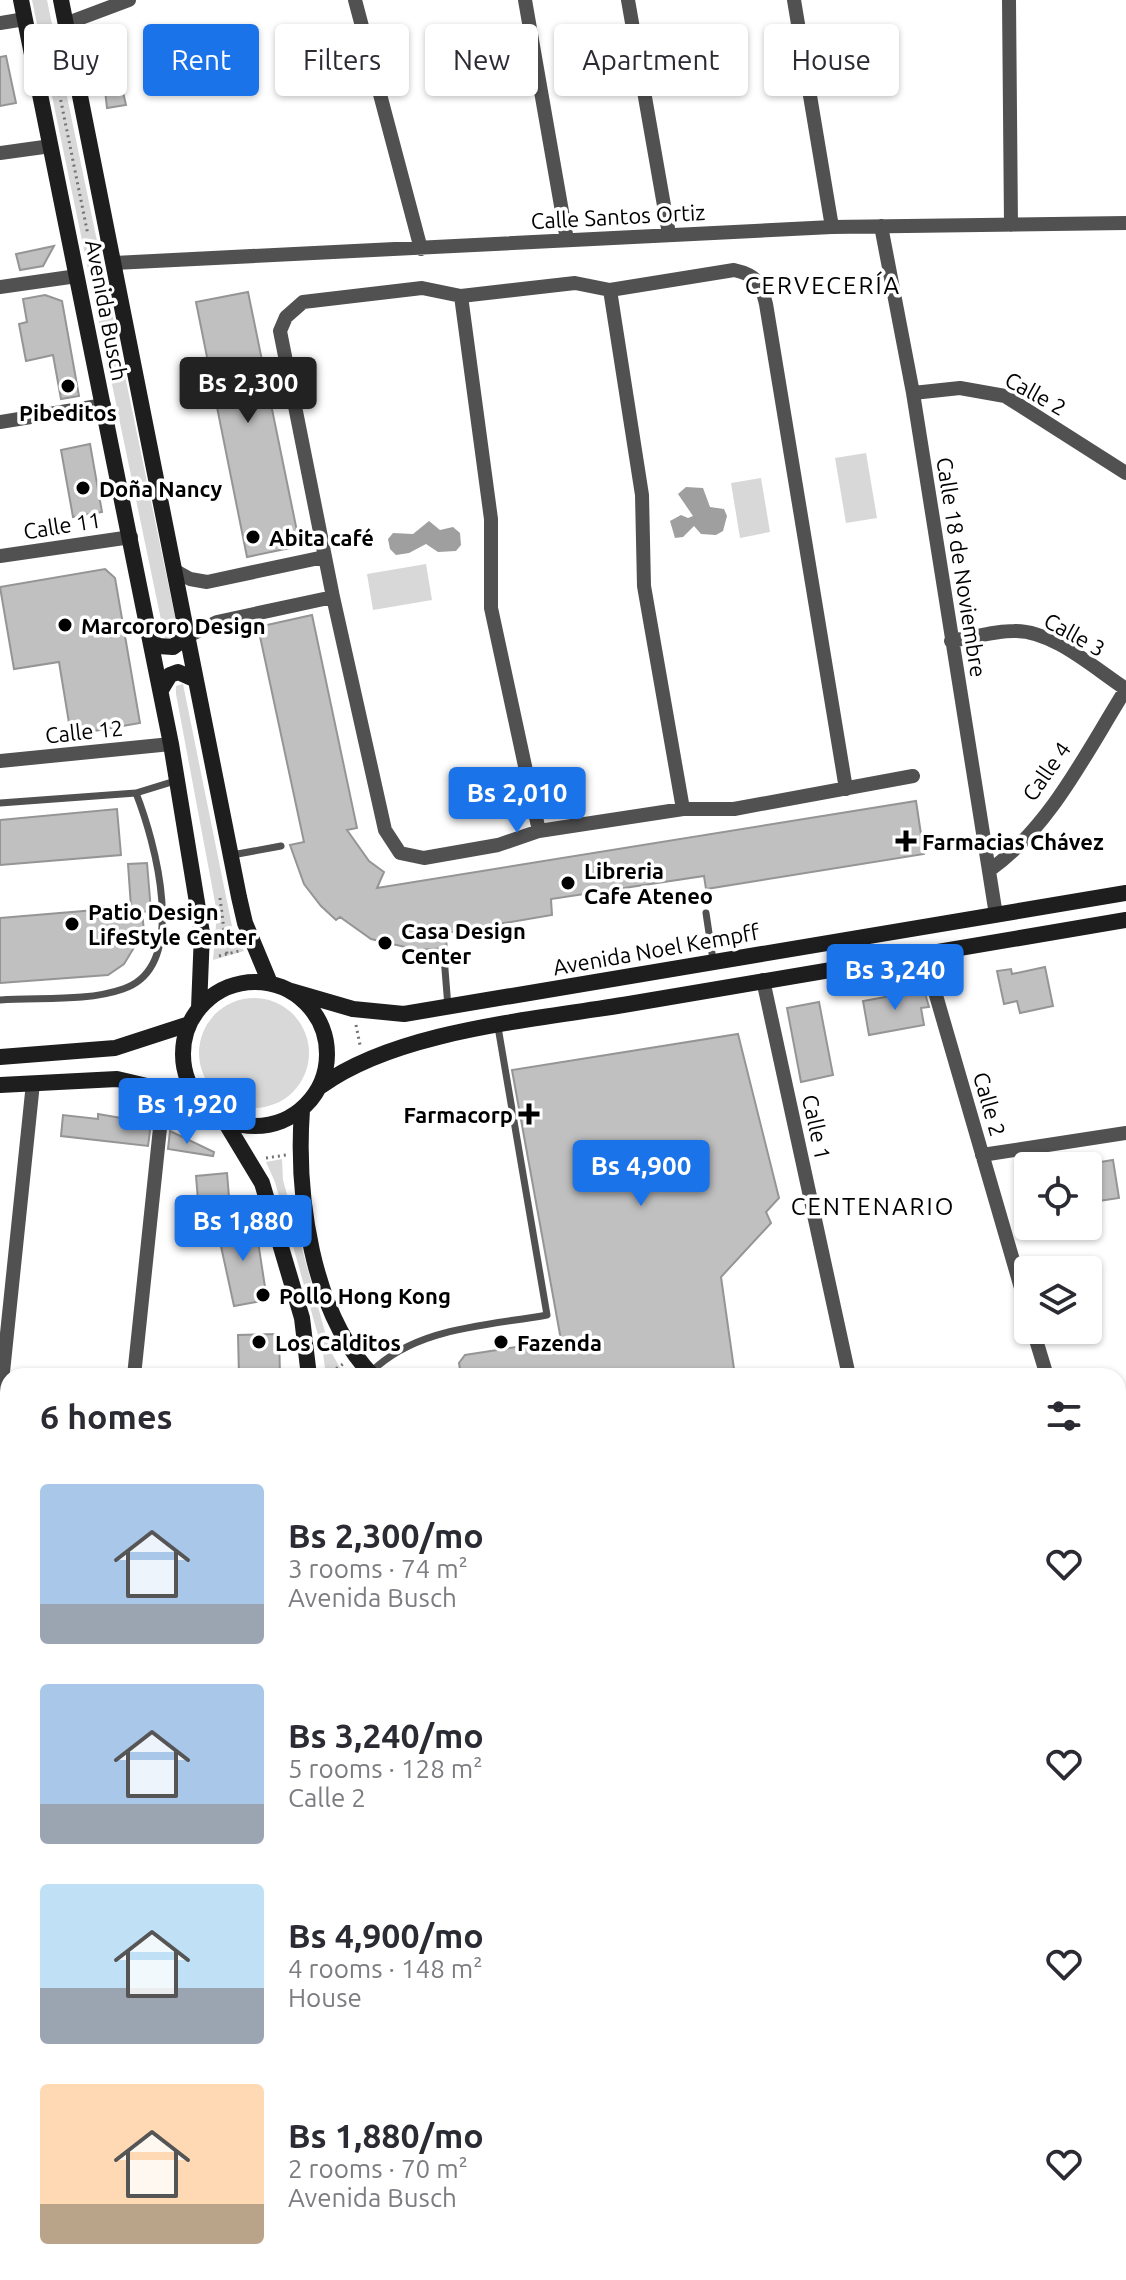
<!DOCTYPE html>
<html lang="en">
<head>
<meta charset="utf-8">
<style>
	body { margin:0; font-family:Ubuntu,sans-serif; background:#f2f2f3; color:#2b2b33; height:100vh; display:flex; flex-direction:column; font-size:30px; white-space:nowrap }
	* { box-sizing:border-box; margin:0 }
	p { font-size:26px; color:#7c7c81 }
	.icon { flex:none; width:44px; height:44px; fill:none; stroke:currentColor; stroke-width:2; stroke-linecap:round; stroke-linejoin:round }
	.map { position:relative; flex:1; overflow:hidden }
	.side { position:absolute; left:0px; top:1368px; width:1126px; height:912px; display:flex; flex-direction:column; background:#fff; border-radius:24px 24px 0 0; box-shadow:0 2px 6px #0004 }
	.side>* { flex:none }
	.hud { position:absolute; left:24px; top:24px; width:1078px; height:72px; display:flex; gap:16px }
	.fabs { position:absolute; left:1014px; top:1152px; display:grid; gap:16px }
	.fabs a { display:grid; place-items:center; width:88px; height:88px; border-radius:8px; background:#fff; box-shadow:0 2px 6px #0004; font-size:40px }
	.price { position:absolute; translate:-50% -68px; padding:0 18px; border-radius:8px; background:#1a73e8; color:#fff; font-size:26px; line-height:52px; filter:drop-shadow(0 2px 4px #0008) }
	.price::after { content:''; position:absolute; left:50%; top:48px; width:24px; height:18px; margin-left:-12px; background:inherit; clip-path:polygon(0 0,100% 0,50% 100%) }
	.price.on { background:#222; color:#fff }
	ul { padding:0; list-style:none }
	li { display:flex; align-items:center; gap:24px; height:200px; padding:0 40px }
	li span { display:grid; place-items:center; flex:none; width:224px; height:160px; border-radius:8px; color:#555 }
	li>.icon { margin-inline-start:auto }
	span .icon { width:96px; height:96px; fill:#fffc; stroke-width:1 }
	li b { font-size:34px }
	h2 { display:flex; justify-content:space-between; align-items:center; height:96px; padding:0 40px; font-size:34px }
	.pill { padding:0 28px; border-radius:8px; background:#fff; box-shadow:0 2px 6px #0004; font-size:28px; line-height:72px }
	.pill.on { background:#1a73e8; color:#fff }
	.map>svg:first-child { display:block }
	.green { fill:#d8d8d8 }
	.water { fill:#9f9f9f }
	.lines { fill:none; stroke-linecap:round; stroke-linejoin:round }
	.stream { stroke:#9f9f9f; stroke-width:5 }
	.building { fill:#c0c0c0; stroke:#959595; stroke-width:2 }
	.path { stroke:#737373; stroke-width:3; stroke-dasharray:2 4; stroke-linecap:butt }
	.lane { stroke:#515151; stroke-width:7 }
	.street { stroke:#515151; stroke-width:14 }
	.secondary { stroke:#1e1e1e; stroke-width:16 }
	.poi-dot { fill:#000; stroke:#fff; stroke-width:3 }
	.labels { text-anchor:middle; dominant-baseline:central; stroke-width:7; stroke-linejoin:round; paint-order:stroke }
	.street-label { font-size:22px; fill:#000; stroke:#fff }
	.poi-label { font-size:22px; font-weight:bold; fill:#000; stroke:#fff; text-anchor:start }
	.neighbourhood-label { font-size:24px; letter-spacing:2px; fill:#000; stroke:#fff }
</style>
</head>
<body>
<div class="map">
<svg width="1126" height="2280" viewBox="0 0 1126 2280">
	<rect width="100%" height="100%" fill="#fff"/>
	<path class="green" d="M 32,0 L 47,0 L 179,636 L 172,641 L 165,639 Z
		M 866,453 L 877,518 L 846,523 L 835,458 Z
		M 761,478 L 770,532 L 740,538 L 731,483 Z
		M 426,564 L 432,600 L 373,610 L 367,574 Z
		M 183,684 L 233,931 L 244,951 L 213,960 L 217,913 L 176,694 L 176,686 Z
		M199 1053a55 55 0 1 1 110 0a55 55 0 1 1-110 0Z
		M 282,1159 L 283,1180 L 330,1350 L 343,1373 L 326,1376 L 323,1353 L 275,1182 L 266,1162 Z"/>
	<path class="water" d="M 686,487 L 703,488 L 710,507 L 724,509 L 727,516 L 723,531 L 716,535 L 701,534 L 694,526 L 683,537 L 675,538 L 670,521 L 681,515 L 688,518 L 693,516 L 678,494 Z
		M 429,521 L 440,530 L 453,527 L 460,533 L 461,545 L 456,551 L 438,552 L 426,544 L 409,553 L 396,555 L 390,549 L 388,539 L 393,533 L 413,534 Z"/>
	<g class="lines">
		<path class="stream" d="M 1118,1467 L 1126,1467
			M 0,1478 L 8,1477
			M 501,2272 L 502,2280"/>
	</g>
	<path class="building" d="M 108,28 L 126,105 L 107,108 L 103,72 L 100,73 L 92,41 L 95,31 Z
		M 6,56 L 16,103 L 0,106 L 0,57 Z
		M 54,246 L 43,266 L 20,270 L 16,254 Z
		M 248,292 L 300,546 L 247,557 L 196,302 Z
		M 45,295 L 62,301 L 79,396 L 61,399 L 53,355 L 26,361 L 19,324 L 27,322 L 23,299 Z
		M 90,444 L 102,512 L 73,517 L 61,450 Z
		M 105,569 L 115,578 L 140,723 L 71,735 L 59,662 L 14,669 L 0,587 Z
		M 312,615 L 357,828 L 347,830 L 369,861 L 384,872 L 377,888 L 916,801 L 924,854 L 706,889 L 704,876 L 551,899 L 552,915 L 445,933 L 447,948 L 418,950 L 371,939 L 340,917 L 336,920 L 321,906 L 304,884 L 290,845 L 304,842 L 258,627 Z
		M 117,809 L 121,855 L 0,865 L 0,820 Z
		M 147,863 L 151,911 L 142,912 L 144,931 L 124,964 L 108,975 L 0,983 L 0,918 L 131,907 L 128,864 Z
		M 1045,967 L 1053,1006 L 1020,1013 L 1017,1001 L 1004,1004 L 997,971 L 1011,969 L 1012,974 Z
		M 924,990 L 929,1007 L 921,1008 L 924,1025 L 869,1035 L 863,1001 Z
		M 819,1002 L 833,1075 L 801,1082 L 787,1008 Z
		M 738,1034 L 779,1198 L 766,1212 L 771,1223 L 721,1277 L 735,1376 L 461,1376 L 459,1363 L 465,1355 L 561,1340 L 512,1070 Z
		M 98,1114 L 151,1123 L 148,1146 L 61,1136 L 63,1115 L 98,1119 Z
		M 170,1131 L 214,1152 L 213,1156 L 168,1149 Z
		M 1113,1160 L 1119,1198 L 1092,1202 L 1088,1174 L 1096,1173 L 1094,1163 Z
		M 227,1173 L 229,1197 L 198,1200 L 196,1176 Z
		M 255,1222 L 267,1300 L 234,1306 L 217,1228 Z
		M 279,1334 L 280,1376 L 239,1376 L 238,1335 Z"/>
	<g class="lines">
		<path class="path" d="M 50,47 L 88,235
			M 220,898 L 227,954
			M 219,956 L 239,951
			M 356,1025 L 360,1045
			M 266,1158 L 286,1155
			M 325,1370 L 333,1371 L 343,1364
			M 3,1475 L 5,1496"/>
		<path class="lane" d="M 136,793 L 175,781
			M 0,803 L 136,793 C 154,839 191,967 123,989 C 86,1002 39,997 0,1000
			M 232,855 L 281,846
			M 706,913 L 713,960
			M 444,957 L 448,1007
			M 371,1372 C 417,1327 486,1326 547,1315 L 498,1027
			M 0,1464 L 8,1463"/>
		<path class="street" d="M 355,0 L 421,249
			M 525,0 L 567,240
			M 628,0 L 669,234
			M 794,0 L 832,227
			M 1009,0 L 1011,225
			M 0,23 L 25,19
			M 65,24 L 129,0
			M 0,153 L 51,146
			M 881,226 L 913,393 L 996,915
			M 114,263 L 832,227 L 1126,223
			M 0,287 L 77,276
			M 610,290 L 642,495 L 644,586 L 683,809
			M 461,296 L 491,519 L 491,608 L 539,831
			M 913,393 L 960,388 L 1005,396 L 1126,473
			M 0,422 L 104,405
			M 0,556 L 131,537
			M 174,570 L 190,579 L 207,582 L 324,557
			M 188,636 L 217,622 L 333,597
			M 951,641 C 971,638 993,631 1014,631 C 1053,630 1095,669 1126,689
			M 0,761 L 171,744
			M 846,789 L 766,304 C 761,283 757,275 734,270 L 610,290 L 575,283 L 461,296 L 422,288 L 303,302 L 286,317 L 280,331 L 333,597 L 385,830 L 400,853 L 424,858 L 498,845 L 539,831 L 683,809 L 734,809 L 913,776
			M 991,869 C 1051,826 1087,751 1126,689
			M 924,954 L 1028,1312
			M 763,980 L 849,1376
			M 982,1155 L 1126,1133
			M 1033,1330 L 1047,1376
			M 134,1376 L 164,1090
			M 0,1401 L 33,1083
			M 1118,1638 L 1126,1671
			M 0,1820 L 8,1821
			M 0,2016 L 8,2017
			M 1118,2030 L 1126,2028
			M 1118,2167 L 1126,2167
			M 0,2212 L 8,2213
			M 1030,2272 L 1031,2280
			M 131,2280 L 132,2272
			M 882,2280 L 926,2272"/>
		<path class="secondary" d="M 21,0 L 171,744 L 202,933 L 199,1008
			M 61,0 L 239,897 L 245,923 L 270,983
			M 152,641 L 158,646 L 173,647 L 188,636
			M 161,690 L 170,675 L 178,672 L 196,680
			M183 1054a72 72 0 1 1 144 0a72 72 0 1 1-144 0Z
			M 291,991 L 353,1009 L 404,1014 L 1126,893
			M 0,1057 L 115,1048 L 189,1024
			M 0,1085 L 117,1079 L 164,1090 L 205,1109
			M 321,1086 C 398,1030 535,1020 629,1004 C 794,975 960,948 1126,920
			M 302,1110 C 296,1194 311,1313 373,1376
			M 224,1120 L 262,1183 L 302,1318 L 309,1376
			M 1118,1494 L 1126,1494
			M 0,1514 L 8,1513
			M 483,2272 L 484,2280
			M 520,2272 L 521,2280"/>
	</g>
	<g class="poi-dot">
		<circle cx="68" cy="386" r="8"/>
		<circle cx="83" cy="488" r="8"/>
		<circle cx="253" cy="537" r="8"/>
		<circle cx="65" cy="625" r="8"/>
		<path d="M902 829h8v8h8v8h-8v8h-8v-8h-8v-8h8z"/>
		<circle cx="568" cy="883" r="8"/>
		<circle cx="72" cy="924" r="8"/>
		<circle cx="385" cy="943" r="8"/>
		<path d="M525 1102h8v8h8v8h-8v8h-8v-8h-8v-8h8z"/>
		<circle cx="263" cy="1295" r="8"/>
		<circle cx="259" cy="1342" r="8"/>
		<circle cx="501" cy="1342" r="8"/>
	</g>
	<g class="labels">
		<g class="street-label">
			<text transform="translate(618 216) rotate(-3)">Calle Santos Ortiz</text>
			<text transform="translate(107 310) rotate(79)">Avenida Busch</text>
			<text transform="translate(1036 393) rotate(29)">Calle 2</text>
			<text transform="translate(62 525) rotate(-9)">Calle 11</text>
			<text transform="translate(962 567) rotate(81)">Calle 18 de Noviembre</text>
			<text transform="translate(1075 634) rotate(29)">Calle 3</text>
			<text transform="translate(84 731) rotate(-6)">Calle 12</text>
			<text transform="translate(1046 771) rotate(-55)">Calle 4</text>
			<text transform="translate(656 949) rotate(-10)">Avenida Noel Kempff</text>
			<text transform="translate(990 1104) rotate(74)">Calle 2</text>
			<text transform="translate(817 1127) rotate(78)">Calle 1</text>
		</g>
		<g class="poi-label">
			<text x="68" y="412" text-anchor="middle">Pibeditos</text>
			<text x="99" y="488">Doña Nancy</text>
			<text x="269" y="537">Abita café</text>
			<text x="81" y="625">Marcororo Design</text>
			<text x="922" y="841">Farmacias Chávez</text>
			<text x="584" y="870">Libreria<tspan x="584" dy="25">Cafe Ateneo</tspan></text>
			<text x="88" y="911">Patio Design<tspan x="88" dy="25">LifeStyle Center</tspan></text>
			<text x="401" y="930">Casa Design<tspan x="401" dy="25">Center</tspan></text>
			<text x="513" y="1114" text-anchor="end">Farmacorp</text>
			<text x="279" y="1295">Pollo Hong Kong</text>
			<text x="275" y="1342">Los Calditos</text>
			<text x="517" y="1342">Fazenda</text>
		</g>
		<g class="neighbourhood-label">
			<text x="823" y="285">CERVECERÍA</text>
			<text x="873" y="1206">CENTENARIO</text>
		</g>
	</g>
</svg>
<div class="fabs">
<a><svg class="icon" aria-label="locate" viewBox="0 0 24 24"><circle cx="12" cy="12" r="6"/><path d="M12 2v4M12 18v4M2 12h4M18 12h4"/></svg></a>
<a><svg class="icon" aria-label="layers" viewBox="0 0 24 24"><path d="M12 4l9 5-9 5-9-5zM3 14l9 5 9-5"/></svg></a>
</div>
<b class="price on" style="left:248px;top:425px">Bs 2,300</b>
<b class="price" style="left:517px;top:835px">Bs 2,010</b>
<b class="price" style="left:895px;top:1012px">Bs 3,240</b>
<b class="price" style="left:187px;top:1146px">Bs 1,920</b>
<b class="price" style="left:641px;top:1208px">Bs 4,900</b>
<b class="price" style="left:243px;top:1263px">Bs 1,880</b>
<div class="hud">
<a class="pill">Buy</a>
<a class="pill on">Rent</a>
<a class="pill">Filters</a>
<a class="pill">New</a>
<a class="pill">Apartment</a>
<a class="pill">House</a>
</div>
<section class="side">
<h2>6 homes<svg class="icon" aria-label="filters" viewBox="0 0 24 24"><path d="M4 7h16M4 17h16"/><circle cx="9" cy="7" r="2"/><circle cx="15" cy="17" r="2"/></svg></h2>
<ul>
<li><span style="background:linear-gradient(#a9c7e8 75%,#9aa5b1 0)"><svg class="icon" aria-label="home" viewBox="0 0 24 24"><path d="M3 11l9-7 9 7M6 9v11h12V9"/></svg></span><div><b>Bs 2,300/mo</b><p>3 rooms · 74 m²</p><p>Avenida Busch</p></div><svg class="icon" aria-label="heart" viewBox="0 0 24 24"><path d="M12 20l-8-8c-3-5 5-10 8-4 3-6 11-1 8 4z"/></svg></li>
<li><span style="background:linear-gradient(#a9c7e8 75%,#9aa5b1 0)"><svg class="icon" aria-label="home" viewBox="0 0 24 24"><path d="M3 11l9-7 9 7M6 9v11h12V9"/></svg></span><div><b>Bs 3,240/mo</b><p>5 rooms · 128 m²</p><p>Calle 2</p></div><svg class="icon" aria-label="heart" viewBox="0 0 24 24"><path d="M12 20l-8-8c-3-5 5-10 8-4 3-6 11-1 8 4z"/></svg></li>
<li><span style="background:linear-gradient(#bfe0f5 65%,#9aa5b1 0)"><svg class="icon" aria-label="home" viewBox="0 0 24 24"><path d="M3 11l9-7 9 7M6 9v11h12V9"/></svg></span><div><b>Bs 4,900/mo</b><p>4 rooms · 148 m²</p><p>House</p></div><svg class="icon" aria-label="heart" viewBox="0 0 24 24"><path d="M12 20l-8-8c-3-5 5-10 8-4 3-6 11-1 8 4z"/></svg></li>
<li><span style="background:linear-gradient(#ffd9b3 75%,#b9a48a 0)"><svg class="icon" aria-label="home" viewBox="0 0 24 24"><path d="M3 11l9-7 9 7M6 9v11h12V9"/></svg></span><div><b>Bs 1,880/mo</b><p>2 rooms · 70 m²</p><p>Avenida Busch</p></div><svg class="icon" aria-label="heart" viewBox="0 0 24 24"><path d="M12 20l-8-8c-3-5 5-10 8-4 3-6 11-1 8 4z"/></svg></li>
</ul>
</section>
</div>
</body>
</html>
